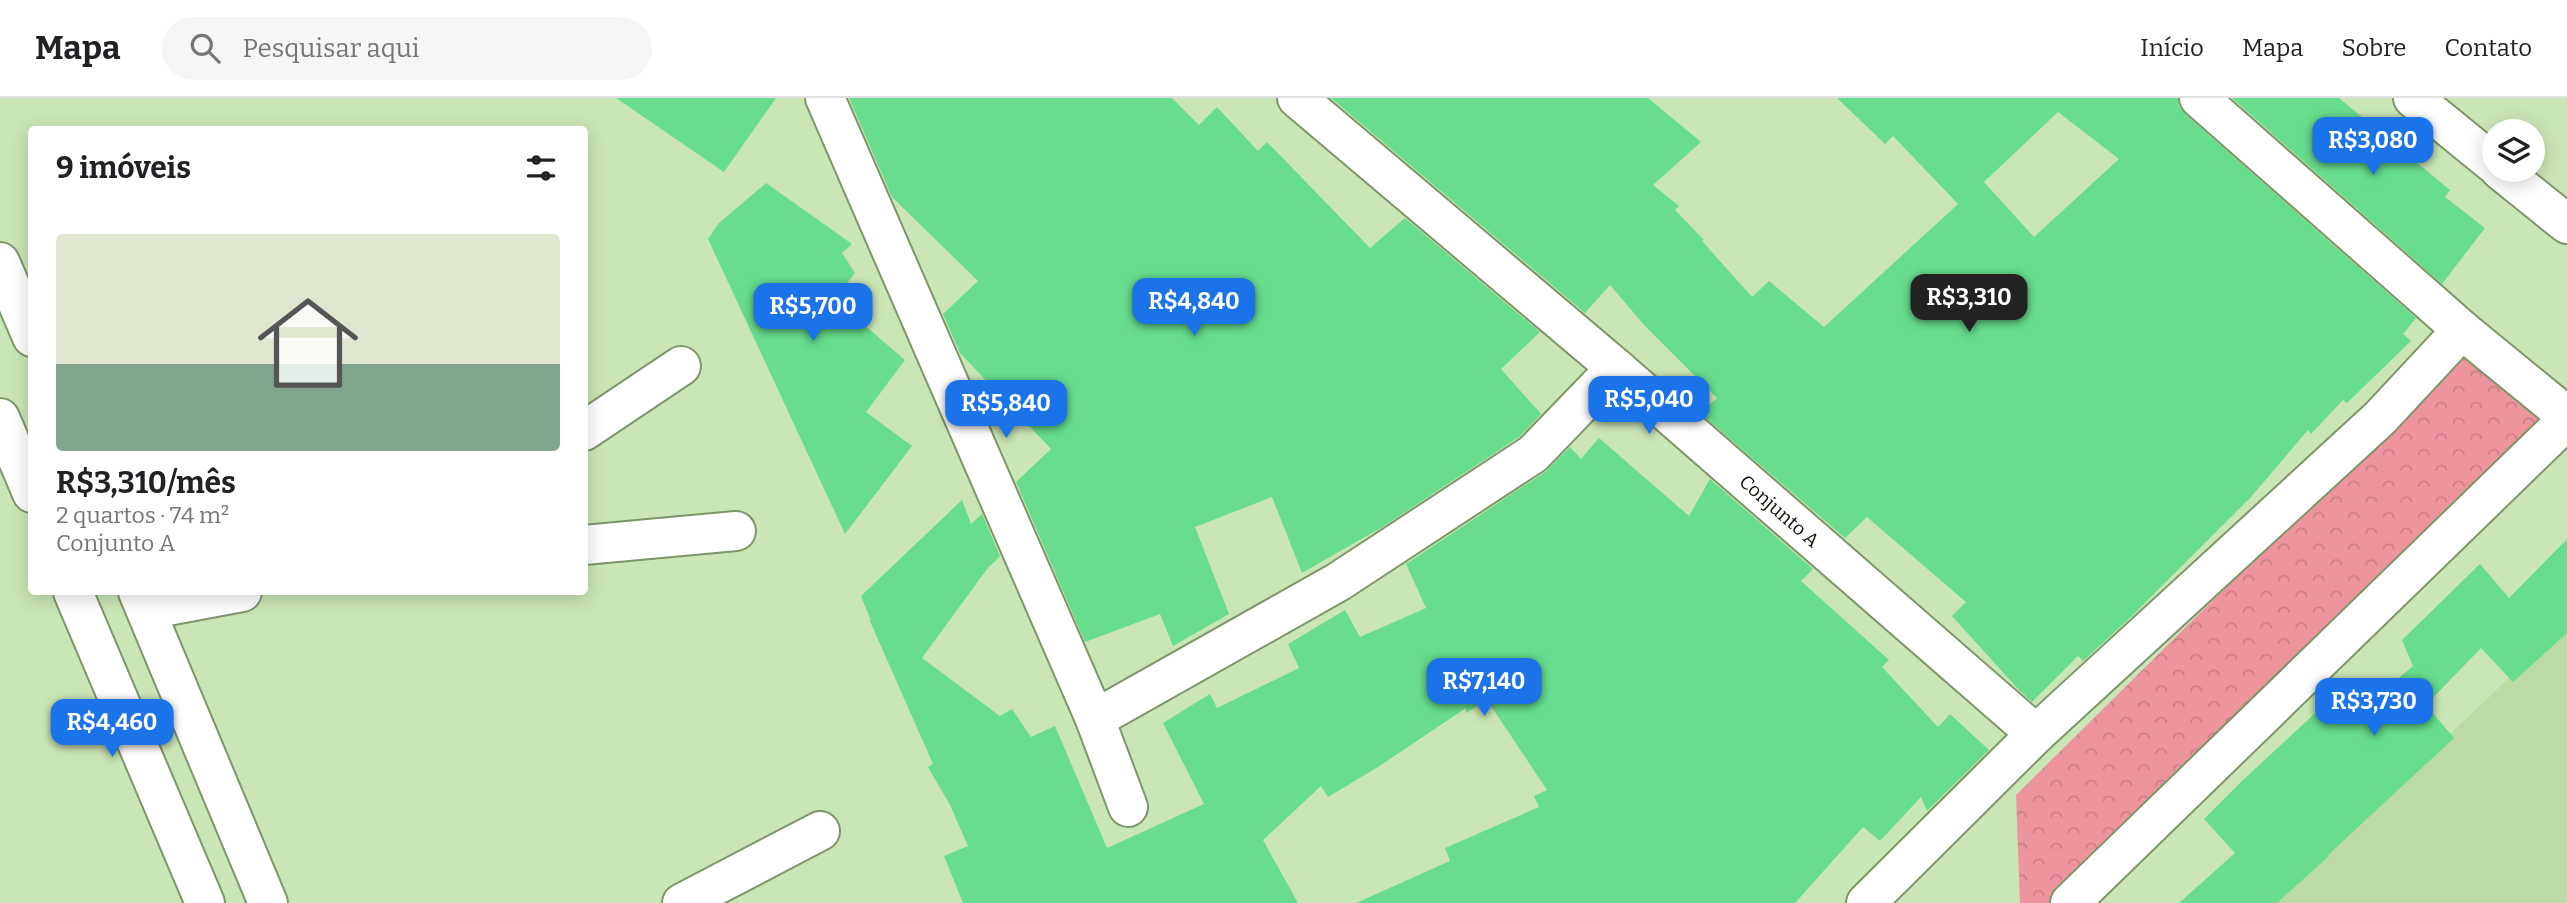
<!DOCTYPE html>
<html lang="pt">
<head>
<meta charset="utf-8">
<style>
	body { margin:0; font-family:Bitter,serif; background:#f6f6f6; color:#202124; height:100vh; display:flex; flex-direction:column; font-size:26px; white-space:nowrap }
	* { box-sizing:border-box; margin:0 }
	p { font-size:23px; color:#757577 }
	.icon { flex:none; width:38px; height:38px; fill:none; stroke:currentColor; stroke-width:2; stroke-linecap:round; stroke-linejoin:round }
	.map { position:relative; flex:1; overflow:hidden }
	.drawer { position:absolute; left:28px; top:28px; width:560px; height:469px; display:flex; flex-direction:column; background:#fff; border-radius:7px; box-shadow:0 4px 18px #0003 }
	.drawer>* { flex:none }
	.fabs { position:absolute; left:2482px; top:21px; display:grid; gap:14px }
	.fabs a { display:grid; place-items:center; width:63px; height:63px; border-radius:50%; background:#fff; box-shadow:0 4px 18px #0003; font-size:35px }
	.price { position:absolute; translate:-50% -60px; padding:0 16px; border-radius:14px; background:#1a73e8; color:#fff; font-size:23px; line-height:46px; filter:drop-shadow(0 2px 4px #0008) }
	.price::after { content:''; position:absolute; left:50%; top:42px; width:21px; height:16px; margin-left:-10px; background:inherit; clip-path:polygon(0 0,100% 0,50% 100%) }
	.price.current { background:#222; color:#fff }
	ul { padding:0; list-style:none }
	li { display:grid; align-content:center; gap:14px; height:371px; padding:0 28px }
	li+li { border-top:2px solid #e0e0e0 }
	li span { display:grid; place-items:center; height:217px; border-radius:7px; color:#555 }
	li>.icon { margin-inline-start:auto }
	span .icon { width:126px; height:126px; fill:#fffc; stroke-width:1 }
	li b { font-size:30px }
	h2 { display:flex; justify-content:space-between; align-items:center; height:84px; padding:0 28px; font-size:30px }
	header { display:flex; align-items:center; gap:42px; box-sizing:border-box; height:98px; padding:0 35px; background:#fff; border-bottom:2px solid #e0e0e0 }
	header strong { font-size:33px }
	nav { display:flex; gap:38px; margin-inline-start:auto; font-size:24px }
	.search { width:490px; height:63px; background:#f6f6f6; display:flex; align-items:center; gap:18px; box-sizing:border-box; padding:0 24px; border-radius:38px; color:#757577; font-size:26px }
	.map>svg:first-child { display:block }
	.built { fill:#bcdaa4 }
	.park { fill:url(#park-crowns) }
	.building { fill:#67dd8d; fill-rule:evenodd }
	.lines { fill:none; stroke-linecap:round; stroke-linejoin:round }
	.street-casing { stroke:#7d9669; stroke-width:42 }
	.street { stroke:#fff; stroke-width:38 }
	.labels { text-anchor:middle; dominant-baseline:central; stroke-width:6; stroke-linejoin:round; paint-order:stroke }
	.street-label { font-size:19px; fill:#0a1303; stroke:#cbe6b6 }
</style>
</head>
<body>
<header>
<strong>Mapa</strong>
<div class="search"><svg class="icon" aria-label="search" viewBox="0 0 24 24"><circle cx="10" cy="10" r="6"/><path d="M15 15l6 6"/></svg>Pesquisar aqui</div>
<nav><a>Início</a><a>Mapa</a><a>Sobre</a><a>Contato</a></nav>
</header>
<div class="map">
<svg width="2567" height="805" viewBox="0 0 2567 805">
	<defs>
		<pattern id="park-crowns" width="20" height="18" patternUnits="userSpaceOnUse" patternTransform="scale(1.75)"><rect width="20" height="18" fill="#ed949f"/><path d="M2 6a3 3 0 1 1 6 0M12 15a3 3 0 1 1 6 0" fill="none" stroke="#ca7f87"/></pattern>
	</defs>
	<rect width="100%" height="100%" fill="#cbe6b6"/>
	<path class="built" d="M 2567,525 L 2567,805 L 2272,805 Z"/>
	<path class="park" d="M 2464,254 L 2545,317 L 2077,805 L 2020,805 L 2016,697 Z"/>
	<path class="building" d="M 616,0 L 776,0 L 724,74 Z
		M 849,0 L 1172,0 L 1199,27 L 1217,9 L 1258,53 L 1267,44 L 1370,150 L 1405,120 L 1540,234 L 1501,271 L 1541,316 L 1519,339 L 1384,428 L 1302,475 L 1272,399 L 1195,429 L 1229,516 L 1173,548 L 1160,516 L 1085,544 L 1016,384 L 1051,351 L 960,255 L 943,216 L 978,183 L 892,99 Z
		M 1331,0 L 1648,0 L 1701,44 L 1653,87 L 1679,108 L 1675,112 L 1704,142 L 1702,143 L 1752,199 L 1769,183 L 1824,229 L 1958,106 L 1893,38 L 1885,46 L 1837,0 L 2178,0 L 2179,8 L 2185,16 L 2416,220 L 2403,236 L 2411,243 L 2347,305 L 2343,302 L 2311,336 L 2308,332 L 2251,399 L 2132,518 L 2083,563 L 2078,558 L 2032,604 L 2018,591 L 1952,518 L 1966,504 L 1867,419 L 1845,440 L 1700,315 L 1717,300 L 1645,228 L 1610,187 L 1585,215 ZM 2058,14 L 2119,61 L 2034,139 L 1984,84 Z
		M 2232,0 L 2339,0 L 2450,92 L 2445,99 L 2485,130 L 2442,186 Z
		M 766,85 L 852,146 L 842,155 L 855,175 L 834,201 L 905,262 L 866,314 L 912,348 L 845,436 L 708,141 L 719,125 Z
		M 1599,340 L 1689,418 L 1710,381 L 1813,471 L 1801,483 L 1889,562 L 1882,569 L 1938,629 L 1950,616 L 1989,652 L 1927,713 L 1921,699 L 1880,743 L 1863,729 L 1795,805 L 1356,805 L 1450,763 L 1445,750 L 1539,709 L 1534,698 L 1547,692 L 1487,602 L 1466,615 L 1466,610 L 1378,669 L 1328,699 L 1321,688 L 1263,742 L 1298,805 L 963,805 L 944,758 L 968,748 L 950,707 L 928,669 L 933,666 L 869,521 L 871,523 L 861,498 L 962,402 L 971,426 L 982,416 L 1000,458 L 987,471 L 922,560 L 1000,618 L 1012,611 L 1031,639 L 1055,628 L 1107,750 L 1204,706 L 1163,625 L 1210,596 L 1217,610 L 1299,570 L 1288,546 L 1345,512 L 1360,539 L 1426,510 L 1406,466 L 1545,374 L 1570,349 L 1581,361 Z
		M 2567,441 L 2567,535 L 2513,584 L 2481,550 L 2426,607 L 2454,640 L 2328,757 L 2329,758 L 2277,805 L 2179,805 L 2235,755 L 2204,721 L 2241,684 L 2341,591 L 2359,613 L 2413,568 L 2402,542 L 2480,466 L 2509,500 Z"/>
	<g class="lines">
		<defs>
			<g id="street">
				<path d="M 825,0 L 1095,621 L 1128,709"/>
				<path id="s1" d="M 1297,0 L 1616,270 L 2036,636"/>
				<path d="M 2199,0 L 2462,232 L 2567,318"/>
				<path d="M 2413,0 L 2494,66"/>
				<path d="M 2500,72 L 2567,126"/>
				<path d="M 0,164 L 32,239"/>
				<path d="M 0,320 L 32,395"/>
				<path d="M 584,333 L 681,268"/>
				<path d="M 584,447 L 736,433"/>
				<path d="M 73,494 L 205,805"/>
				<path d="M 138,494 L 268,805"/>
				<path d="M 146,512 L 242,494"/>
				<path d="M 1095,621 L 1338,484 L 1533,356 L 1616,270"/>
				<path d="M 682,805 L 820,733"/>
				<path d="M 1866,805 L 2036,636 L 2380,320 L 2462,232"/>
				<path d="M 2070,805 L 2567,322"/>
			</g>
		</defs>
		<use href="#street" class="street-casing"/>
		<use href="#street" class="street"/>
	</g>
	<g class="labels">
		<g class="street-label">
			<text stroke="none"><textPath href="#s1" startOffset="635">Conjunto A</textPath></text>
		</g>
	</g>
</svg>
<div class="fabs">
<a><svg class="icon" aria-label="layers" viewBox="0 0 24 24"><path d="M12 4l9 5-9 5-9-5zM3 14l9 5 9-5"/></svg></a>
</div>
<b class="price" style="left:2373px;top:79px">R$3,080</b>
<b class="price current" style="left:1969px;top:236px">R$3,310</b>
<b class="price" style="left:1194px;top:240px">R$4,840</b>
<b class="price" style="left:813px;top:245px">R$5,700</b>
<b class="price" style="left:1649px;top:338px">R$5,040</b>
<b class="price" style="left:1006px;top:342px">R$5,840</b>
<b class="price" style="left:1484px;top:620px">R$7,140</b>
<b class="price" style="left:2374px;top:640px">R$3,730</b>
<b class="price" style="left:112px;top:661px">R$4,460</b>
<section class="drawer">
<h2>9 imóveis<svg class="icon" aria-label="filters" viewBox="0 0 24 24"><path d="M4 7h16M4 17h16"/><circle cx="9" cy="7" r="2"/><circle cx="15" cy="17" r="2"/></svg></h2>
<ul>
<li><span style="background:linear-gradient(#dfe7d0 60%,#7fa58c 0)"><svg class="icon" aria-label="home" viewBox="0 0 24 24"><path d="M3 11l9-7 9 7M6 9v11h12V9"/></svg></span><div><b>R$3,310/mês</b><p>2 quartos · 74 m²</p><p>Conjunto A</p></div></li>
</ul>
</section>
</div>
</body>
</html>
